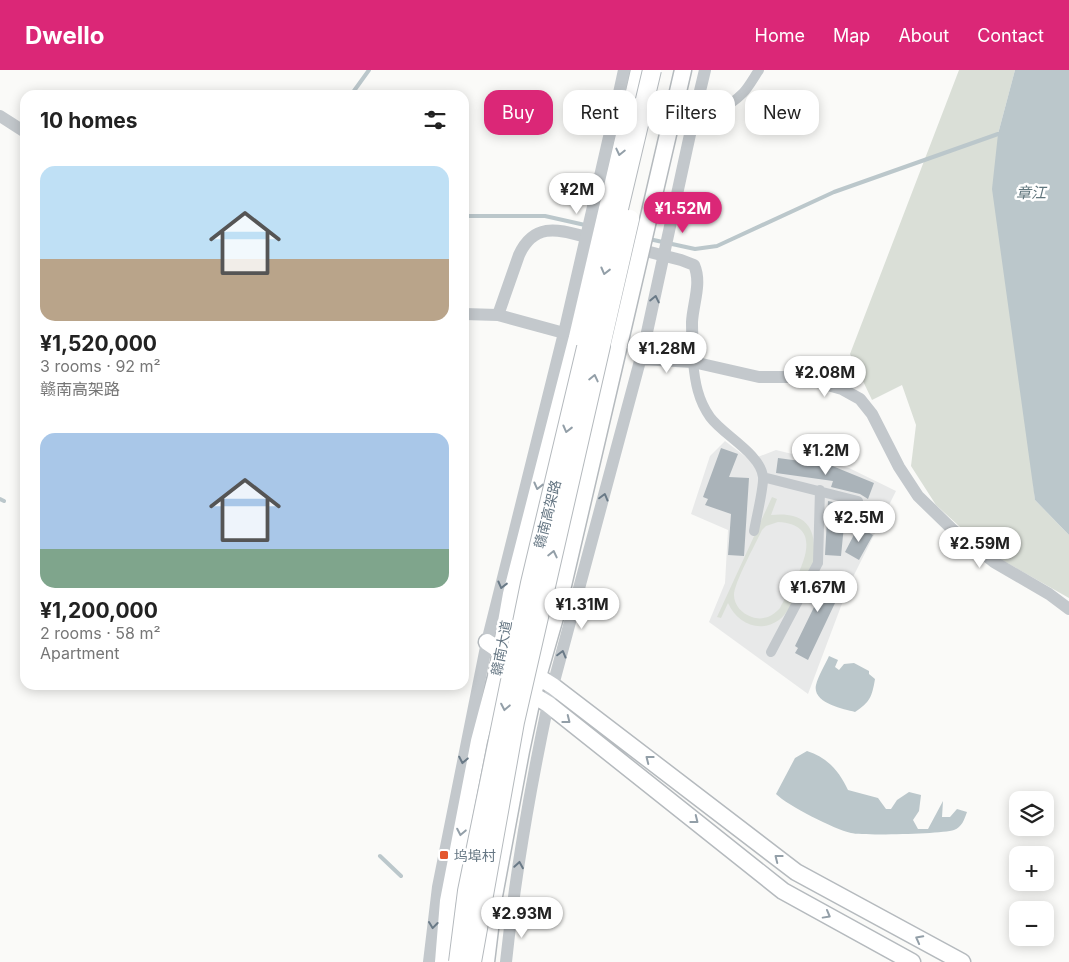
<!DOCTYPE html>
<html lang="en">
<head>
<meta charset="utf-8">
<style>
	body { margin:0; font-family:Inter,"Noto Sans SC",sans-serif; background:#f6f6f6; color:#222; height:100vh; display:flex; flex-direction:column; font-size:19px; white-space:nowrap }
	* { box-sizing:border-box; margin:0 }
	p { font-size:16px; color:#767676 }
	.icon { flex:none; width:28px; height:28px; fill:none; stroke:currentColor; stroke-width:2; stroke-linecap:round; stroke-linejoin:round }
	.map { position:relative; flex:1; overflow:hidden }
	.side { position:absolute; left:20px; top:20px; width:449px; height:600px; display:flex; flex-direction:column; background:#fff; border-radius:15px; box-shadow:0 2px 12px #0003 }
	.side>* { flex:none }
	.top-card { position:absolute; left:484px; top:20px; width:475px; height:45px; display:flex; gap:10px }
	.tools { position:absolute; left:1009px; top:721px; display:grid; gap:10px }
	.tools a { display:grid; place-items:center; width:45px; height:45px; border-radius:10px; background:#fff; box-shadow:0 2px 12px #0003; font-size:25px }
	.price { position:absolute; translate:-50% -42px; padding:0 11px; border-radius:18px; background:#fff; color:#222; font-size:16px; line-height:32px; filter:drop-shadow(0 1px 2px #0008) }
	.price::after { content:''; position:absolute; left:50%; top:30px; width:15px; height:11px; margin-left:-8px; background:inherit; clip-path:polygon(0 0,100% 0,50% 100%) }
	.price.on { background:#db2777; color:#fff }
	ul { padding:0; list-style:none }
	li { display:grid; align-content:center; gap:10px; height:265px; padding:0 20px }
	li span { display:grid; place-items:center; height:155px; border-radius:15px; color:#555 }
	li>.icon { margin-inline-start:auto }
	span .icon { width:90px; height:90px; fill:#fffc; stroke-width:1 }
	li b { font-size:21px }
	h2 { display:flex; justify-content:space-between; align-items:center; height:60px; padding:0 20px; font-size:21px }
	.tag { padding:0 18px; border-radius:15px; background:#fff; box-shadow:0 2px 12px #0003; font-size:18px; line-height:45px }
	.tag.on { background:#db2777; color:#fff }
	header { display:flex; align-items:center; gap:30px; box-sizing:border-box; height:70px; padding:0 25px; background:#db2777; color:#fff }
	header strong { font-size:24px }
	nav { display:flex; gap:28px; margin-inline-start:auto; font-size:18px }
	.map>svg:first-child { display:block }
	.built { fill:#e8e9e9 }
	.green { fill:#dadfd7; fill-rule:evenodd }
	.water { fill:#bbc7cb }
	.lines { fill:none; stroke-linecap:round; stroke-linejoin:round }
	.stream { stroke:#bbc7cb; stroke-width:4 }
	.building { fill:#aab3b9 }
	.primary-casing { stroke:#b5babe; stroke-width:19 }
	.minor { stroke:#c3c8cc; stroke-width:10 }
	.tertiary { stroke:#c3c8cc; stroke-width:12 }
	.primary { stroke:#fff; stroke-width:16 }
	.primary-bridge-casing { stroke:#b5babe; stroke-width:19; stroke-linecap:butt }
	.trunk-bridge-casing { stroke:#b4b9bd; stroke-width:20; stroke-linecap:butt }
	.tertiary-bridge { stroke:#c3c8cc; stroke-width:12 }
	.primary-bridge { stroke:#fff; stroke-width:16 }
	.trunk-bridge { stroke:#fff; stroke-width:18 }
	.oneway { stroke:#939fa8 }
	.oneway2 { stroke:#6a7a87 }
	.poi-dot { fill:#e4572e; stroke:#fff; stroke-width:2 }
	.labels { text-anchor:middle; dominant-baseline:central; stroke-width:5; stroke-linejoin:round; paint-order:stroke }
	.street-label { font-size:14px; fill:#657683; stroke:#fff }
	.poi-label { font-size:14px; fill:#657683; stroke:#fff; text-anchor:start }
	.water-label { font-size:15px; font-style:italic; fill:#60757c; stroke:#fff }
</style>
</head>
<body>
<header>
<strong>Dwello</strong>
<nav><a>Home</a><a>Map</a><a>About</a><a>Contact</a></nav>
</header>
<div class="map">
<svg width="1069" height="892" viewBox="0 0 1069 892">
	<rect width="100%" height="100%" fill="#fafaf8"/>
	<path class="built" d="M 725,371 L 750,390 L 776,380 L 849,398 L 896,421 L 849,515 L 808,624 L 709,552 L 725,513 L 728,460 L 691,444 L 710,386 Z"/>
	<path class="green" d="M 959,0 L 1015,0 L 998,64 L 1035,430 L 1069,465 L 1069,528 L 1002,490 L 981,476 L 936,435 L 911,396 L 916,355 L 902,315 L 872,330 L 850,284 Z
		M 772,427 L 777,429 L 771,445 C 796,442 815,450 814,479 C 814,484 815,490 813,494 C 810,503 803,513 798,521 C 793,531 788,543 779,550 C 759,564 737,553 728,533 L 721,548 L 717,547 ZM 778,452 C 834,455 792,514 780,538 C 773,546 763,551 752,547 C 742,544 734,535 734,525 C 734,513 756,473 762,460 L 766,456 Z"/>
	<path class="water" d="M 1015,0 L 1069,0 L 1069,465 L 1035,430 L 992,119 L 998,64 Z
		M 829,586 L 838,590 L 835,597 L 839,600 L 844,594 L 854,593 L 869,601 L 869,604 L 875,609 C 872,627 870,632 855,642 C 843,639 812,633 816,615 C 818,606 825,595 829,586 Z
		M 807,681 C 828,688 839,701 848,720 L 878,728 L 886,739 L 891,739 L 897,730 L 909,722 L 921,725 L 919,741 L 913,750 L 918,759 L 928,759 L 943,731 L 942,747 L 950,747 L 957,739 L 967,742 C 964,750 962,757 954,760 C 942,764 863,766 851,763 C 834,759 788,736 776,724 L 795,688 Z"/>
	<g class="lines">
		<path class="stream" d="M 351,25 L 369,0
			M 464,146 L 545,146 L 585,155
			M 649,169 L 695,179 L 717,176 L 834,122 L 998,64 L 1001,64
			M 0,429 L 4,431
			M 380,786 L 401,806"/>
	</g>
	<path class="building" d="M 721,378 L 738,384 L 729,407 L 749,408 L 744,486 L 728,485 L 731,444 L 705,435 L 708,429 L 703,427 Z
		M 778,388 L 830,395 L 874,413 L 868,429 L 860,424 L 831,417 L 833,411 L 776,403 Z
		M 828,431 L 846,435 L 841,486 L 825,485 Z
		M 858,457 L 873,465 L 859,490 L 845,482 Z
		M 820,503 L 844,514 L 808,590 L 795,583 L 798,578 L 795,576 L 815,535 L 806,531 Z"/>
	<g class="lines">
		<defs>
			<path id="primary" d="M 631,35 L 639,0
				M 673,43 L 683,0
				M 487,572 L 509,587
				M 529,601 L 553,616 L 796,802 L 962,892
				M 525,620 L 548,634 L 783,821 L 912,892
				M 443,892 L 448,831 L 479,671 L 497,603 L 511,524 L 577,267
				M 486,892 L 494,826 L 521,681 L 533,624 L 558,537 L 619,275"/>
		</defs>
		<use href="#primary" class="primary-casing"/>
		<path class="minor" d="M 694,46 C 711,47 731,35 743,23 C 749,17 754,7 759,0
			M 693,292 C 695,312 698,330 710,347 C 723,365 761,384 763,407 C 764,417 756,449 754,461
			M 763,407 L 858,431
			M 771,582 L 818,493 L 820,420"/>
		<path class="tertiary" d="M 617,32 L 624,0
			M 0,46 L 25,62
			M 694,46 L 705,0
			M 634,178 L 681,190 L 694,195 C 702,213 693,233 692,252 C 692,265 693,279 693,292
			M 498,245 L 519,185 C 536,148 564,162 595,169
			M 641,289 L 693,292 L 759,307 L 800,307 L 842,319 L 860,329 L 872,344 L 899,397 L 918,426 L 953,460 L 994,492 L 1049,524 L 1069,539
			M 429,892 L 438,817 L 487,572 L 564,263 L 498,245 L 464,244
			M 506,892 C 515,806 530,719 548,634 L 644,276"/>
		<use href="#primary" class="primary"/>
		<defs>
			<path id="primary-bridge" d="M 577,267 L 631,35
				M 619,275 L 673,43"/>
			<path id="trunk-bridge" d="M 458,892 L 467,821 L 530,513 L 652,0
				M 472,892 L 515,652 L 630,149"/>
		</defs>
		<use href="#primary-bridge" class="primary-bridge-casing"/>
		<use href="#trunk-bridge" class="trunk-bridge-casing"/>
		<path class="tertiary-bridge" d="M 564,263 L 617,32
			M 644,276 L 694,46"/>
		<use href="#primary-bridge" class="primary-bridge"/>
		<use href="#trunk-bridge" class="trunk-bridge"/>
	</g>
	<defs><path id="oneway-chevron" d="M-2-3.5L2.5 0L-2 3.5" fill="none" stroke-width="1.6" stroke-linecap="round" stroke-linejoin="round" transform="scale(1.25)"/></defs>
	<g class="oneway">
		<use href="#oneway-chevron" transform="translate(620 82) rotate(103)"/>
		<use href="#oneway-chevron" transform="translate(605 201) rotate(104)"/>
		<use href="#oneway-chevron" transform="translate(594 308) rotate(-77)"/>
		<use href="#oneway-chevron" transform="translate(567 359) rotate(104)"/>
		<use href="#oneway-chevron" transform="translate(538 416) rotate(104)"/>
		<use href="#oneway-chevron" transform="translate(553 484) rotate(-77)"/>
		<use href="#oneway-chevron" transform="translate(505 637) rotate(101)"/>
		<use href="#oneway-chevron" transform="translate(567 650) rotate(38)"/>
		<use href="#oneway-chevron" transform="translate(649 689) rotate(-142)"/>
		<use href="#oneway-chevron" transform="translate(695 750) rotate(38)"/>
		<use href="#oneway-chevron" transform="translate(461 762) rotate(101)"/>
		<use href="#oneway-chevron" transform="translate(778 788) rotate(-142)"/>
		<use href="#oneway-chevron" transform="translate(827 845) rotate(29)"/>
		<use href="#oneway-chevron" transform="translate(919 869) rotate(-152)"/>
	</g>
	<g class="oneway2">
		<use href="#oneway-chevron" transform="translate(655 229) rotate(-78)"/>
		<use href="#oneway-chevron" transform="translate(604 427) rotate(-75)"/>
		<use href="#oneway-chevron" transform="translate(502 515) rotate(104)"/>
		<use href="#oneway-chevron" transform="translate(562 584) rotate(-75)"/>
		<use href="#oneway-chevron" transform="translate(463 690) rotate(101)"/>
		<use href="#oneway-chevron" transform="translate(519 795) rotate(-81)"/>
		<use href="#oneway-chevron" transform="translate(433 855) rotate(97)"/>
	</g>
	<rect class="poi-dot" x="439" y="780" width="10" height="10" rx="2.5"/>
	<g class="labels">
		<g class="street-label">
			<text transform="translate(547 444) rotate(-76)">赣南高架路</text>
			<text transform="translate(501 578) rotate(-79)">赣南大道</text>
		</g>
		<g class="poi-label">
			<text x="454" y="785">坞埠村</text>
		</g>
		<g class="water-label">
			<text x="1031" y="122">章江</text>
		</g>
	</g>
</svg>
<div class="tools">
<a><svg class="icon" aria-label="layers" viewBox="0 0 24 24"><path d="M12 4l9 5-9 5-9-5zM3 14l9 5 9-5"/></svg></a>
<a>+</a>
<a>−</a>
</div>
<b class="price" style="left:577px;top:145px">¥2M</b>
<b class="price on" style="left:683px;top:164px">¥1.52M</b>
<b class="price" style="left:667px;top:304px">¥1.28M</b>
<b class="price" style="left:825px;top:328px">¥2.08M</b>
<b class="price" style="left:826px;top:406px">¥1.2M</b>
<b class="price" style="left:859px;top:473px">¥2.5M</b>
<b class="price" style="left:980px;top:499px">¥2.59M</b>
<b class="price" style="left:818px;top:543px">¥1.67M</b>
<b class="price" style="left:582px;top:560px">¥1.31M</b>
<b class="price" style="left:522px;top:869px">¥2.93M</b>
<div class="top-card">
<a class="tag on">Buy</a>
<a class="tag">Rent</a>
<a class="tag">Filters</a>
<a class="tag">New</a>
</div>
<section class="side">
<h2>10 homes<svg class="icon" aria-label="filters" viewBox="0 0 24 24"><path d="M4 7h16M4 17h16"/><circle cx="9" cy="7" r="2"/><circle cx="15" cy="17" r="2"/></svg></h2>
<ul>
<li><span style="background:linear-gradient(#bfe0f5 60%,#b9a48a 0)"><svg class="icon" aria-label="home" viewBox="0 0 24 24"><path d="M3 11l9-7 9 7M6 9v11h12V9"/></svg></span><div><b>¥1,520,000</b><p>3 rooms · 92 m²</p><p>赣南高架路</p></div></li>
<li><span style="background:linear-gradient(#a9c7e8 75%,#7fa58c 0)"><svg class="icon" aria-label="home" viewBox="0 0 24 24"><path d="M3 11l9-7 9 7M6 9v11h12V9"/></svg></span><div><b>¥1,200,000</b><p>2 rooms · 58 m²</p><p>Apartment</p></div></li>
</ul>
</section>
</div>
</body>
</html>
